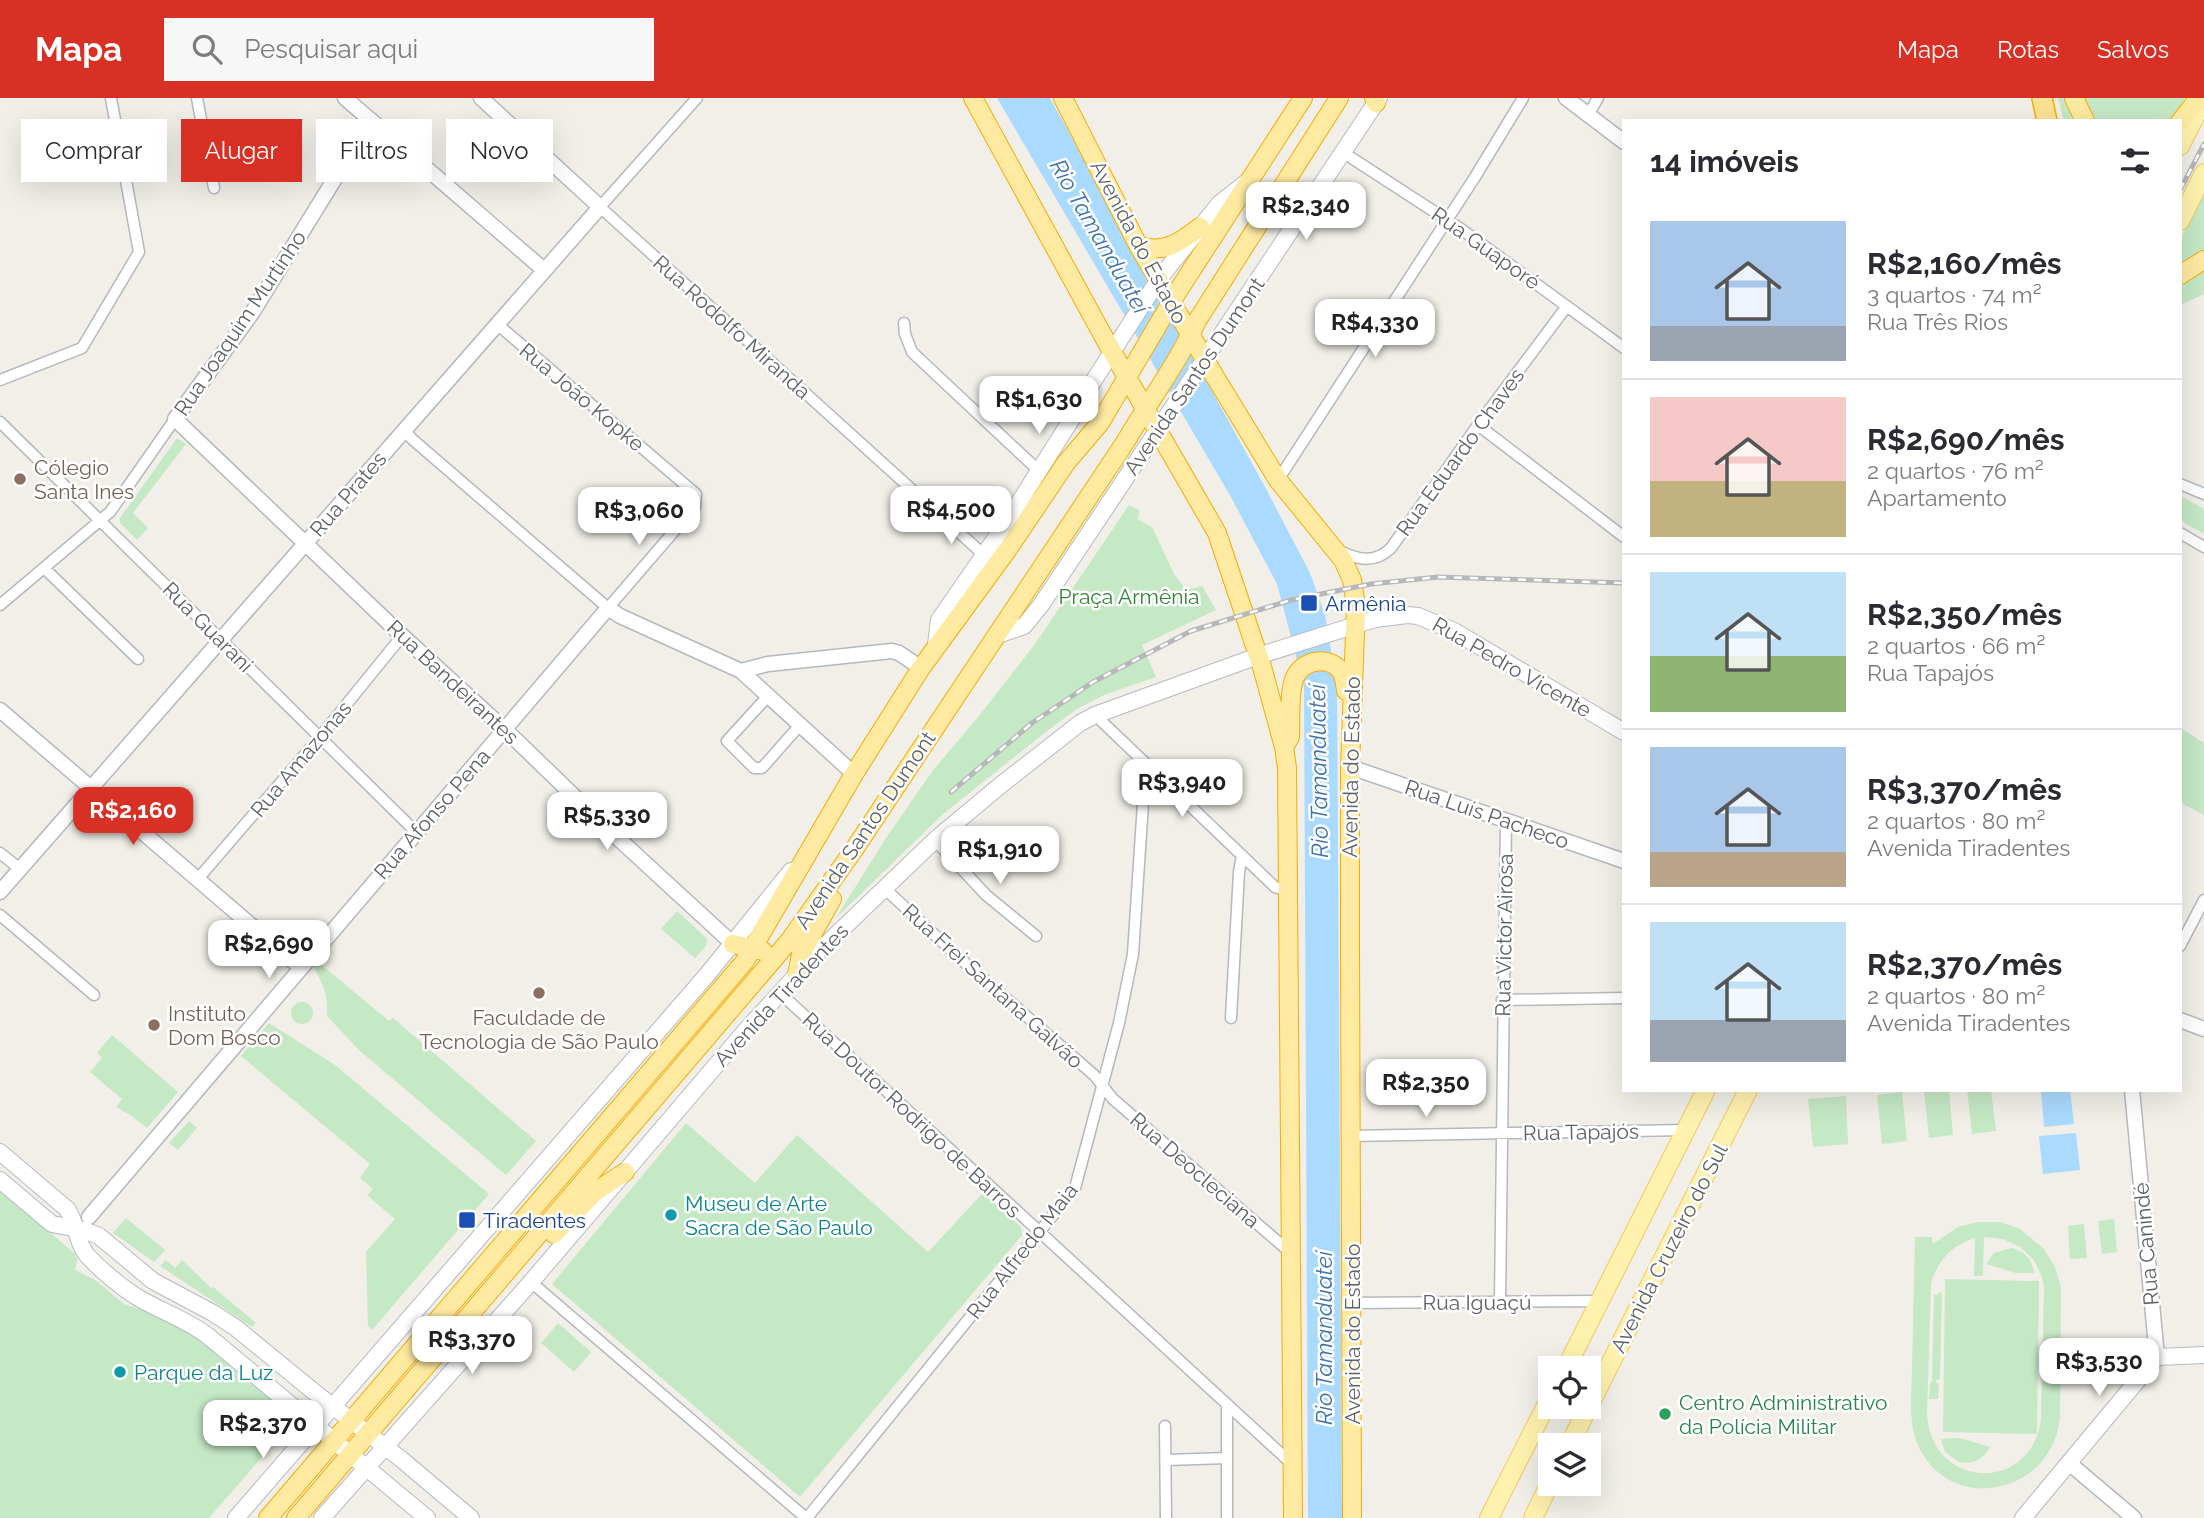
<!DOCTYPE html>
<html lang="pt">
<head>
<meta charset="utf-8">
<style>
	body { margin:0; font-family:Raleway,sans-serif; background:#f7f7f7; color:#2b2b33; height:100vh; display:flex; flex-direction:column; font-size:26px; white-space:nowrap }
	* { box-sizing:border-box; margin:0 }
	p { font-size:23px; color:#7c7c81 }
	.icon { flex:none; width:38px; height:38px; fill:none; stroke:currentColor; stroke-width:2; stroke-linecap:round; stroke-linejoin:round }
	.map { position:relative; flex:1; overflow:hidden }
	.side { position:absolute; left:1622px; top:21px; width:560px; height:973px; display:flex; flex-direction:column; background:#fff; border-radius:0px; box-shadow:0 7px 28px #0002 }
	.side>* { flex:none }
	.hud { position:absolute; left:21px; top:21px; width:665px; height:63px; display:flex; gap:14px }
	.tools { position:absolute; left:1538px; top:1258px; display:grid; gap:14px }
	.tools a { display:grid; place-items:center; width:63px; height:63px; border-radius:0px; background:#fff; box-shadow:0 7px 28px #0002; font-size:35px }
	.price { position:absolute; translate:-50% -60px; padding:0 16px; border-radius:14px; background:#fff; color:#222; font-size:23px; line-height:46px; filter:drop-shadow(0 2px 4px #0008) }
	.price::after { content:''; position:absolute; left:50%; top:42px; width:21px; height:16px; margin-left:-10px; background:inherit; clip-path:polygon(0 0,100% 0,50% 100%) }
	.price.selected { background:#d93025; color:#fff }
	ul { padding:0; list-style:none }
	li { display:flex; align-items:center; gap:21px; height:175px; padding:0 28px }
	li+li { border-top:2px solid #e1e1e2 }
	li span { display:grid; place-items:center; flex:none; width:196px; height:140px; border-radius:0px; color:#555 }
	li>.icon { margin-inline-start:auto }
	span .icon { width:84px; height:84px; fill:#fffc; stroke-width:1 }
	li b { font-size:30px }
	h2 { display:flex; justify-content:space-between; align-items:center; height:84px; padding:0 28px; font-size:30px }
	.pill { padding:0 24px; border-radius:0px; background:#fff; box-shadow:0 7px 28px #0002; font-size:24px; line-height:63px }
	.pill.selected { background:#d93025; color:#fff }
	header { display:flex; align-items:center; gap:42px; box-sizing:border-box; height:98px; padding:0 35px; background:#d93025; color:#fff }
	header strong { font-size:33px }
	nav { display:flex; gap:38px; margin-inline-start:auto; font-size:24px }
	.search { width:490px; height:63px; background:#f7f7f7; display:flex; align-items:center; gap:18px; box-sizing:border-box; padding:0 24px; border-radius:0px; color:#7c7c81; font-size:26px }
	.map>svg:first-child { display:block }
	.green { fill:#c5e8c5; fill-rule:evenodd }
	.water { fill:#aadaff }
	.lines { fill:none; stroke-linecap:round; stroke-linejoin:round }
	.minor-casing { stroke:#b5b8bc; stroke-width:13 }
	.tertiary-casing { stroke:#b5b8bc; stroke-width:17 }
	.secondary-casing { stroke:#b6babf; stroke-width:18 }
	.primary-casing { stroke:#f2c960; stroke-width:20 }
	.trunk-casing { stroke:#f9ab00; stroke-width:20 }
	.motorway-casing { stroke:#f9ab00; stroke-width:22 }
	.minor { stroke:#fff; stroke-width:10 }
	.tertiary { stroke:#fff; stroke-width:14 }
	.secondary { stroke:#fff; stroke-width:16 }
	.primary { stroke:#fff2af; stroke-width:18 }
	.trunk { stroke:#feeaa1; stroke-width:18 }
	.motorway { stroke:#fde293; stroke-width:19 }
	.rail-casing { stroke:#b6b7b8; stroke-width:5 }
	.rail { stroke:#fff; stroke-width:2.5; stroke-dasharray:8; stroke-linecap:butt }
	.education-dot { fill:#8d6e63; stroke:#fff; stroke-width:2.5 }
	.transit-dot { fill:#1a4fb4; stroke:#fff; stroke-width:2.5 }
	.culture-dot { fill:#0f9aa8; stroke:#fff; stroke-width:2.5 }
	.leisure-dot { fill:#2e9e5b; stroke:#fff; stroke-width:2.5 }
	.labels { text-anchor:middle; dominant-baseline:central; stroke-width:5; stroke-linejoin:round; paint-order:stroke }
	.street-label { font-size:21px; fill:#5f6368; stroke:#fff }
	.education-label { font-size:21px; fill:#785e54; stroke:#fff; text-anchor:start }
	.park-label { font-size:21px; fill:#348238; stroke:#fff }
	.transit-label { font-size:21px; fill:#164399; stroke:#fff; text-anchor:start }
	.culture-label { font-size:21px; fill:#0d838f; stroke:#fff; text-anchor:start }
	.leisure-label { font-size:21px; fill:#27864d; stroke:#fff; text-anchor:start }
	.water-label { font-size:23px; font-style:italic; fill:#4174aa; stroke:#fff }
</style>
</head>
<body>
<header>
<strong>Mapa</strong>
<div class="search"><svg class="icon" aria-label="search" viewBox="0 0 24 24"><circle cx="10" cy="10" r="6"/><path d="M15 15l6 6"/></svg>Pesquisar aqui</div>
<nav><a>Mapa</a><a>Rotas</a><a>Salvos</a></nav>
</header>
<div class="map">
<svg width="2204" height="1420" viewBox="0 0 2204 1420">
	<rect width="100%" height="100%" fill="#f1efe8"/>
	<path class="green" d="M 2058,0 L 2185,0 L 2173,23 L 2064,23 Z
		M 2204,93 L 2204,196 L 2181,207 L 2181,140 Z
		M 177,340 L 186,346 L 133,415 L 148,430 L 137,442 L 120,425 L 120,420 Z
		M 2181,398 L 2204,411 L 2204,436 L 2181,423 Z
		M 1129,407 L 1140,413 L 1137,421 L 1152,429 L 1174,476 L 1186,492 L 1202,488 L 1216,512 L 1142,547 L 1156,579 L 1104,597 L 1077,611 L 1047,633 L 943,716 L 836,820 L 886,740 L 934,671 L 979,618 L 1035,546 Z
		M 2181,630 L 2204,645 L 2204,717 L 2181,705 Z
		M 677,813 L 707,841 L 706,848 L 695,860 L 661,831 Z
		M 318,864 L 389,923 L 393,920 L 536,1043 L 506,1077 L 359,952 L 327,918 C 328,893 324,891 314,869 Z
		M291 915a11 11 0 1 1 22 0a11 11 0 1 1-22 0Z
		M 269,925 L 335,967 L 489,1096 L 372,1232 L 368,1228 L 366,1154 L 395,1121 L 367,1097 L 373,1091 L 360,1080 L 370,1066 L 241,958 Z
		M 112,937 L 178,994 L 147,1030 L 132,1018 L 116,1009 L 122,1001 L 90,974 L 102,960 L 97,955 Z
		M 1924,992 L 1949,992 L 1953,1037 L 1929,1040 Z
		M 1967,992 L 1991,992 L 1996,1033 L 1972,1036 Z
		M 1902,994 L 1907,1043 L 1882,1046 L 1877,997 Z
		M 1846,998 L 1848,1046 L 1813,1049 L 1808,1001 Z
		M 189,1023 L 197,1030 L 178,1052 L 169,1045 Z
		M 686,1025 L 755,1085 L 797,1037 L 928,1154 L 983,1095 L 1021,1129 L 1022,1137 L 800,1399 L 552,1186 Z
		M 0,1091 L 75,1156 L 77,1162 L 75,1172 L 95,1182 L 124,1206 L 152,1215 L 188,1231 L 291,1317 L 291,1326 L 209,1420 L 0,1420 Z
		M 126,1120 L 165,1152 L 154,1164 L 113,1135 Z
		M 2114,1121 L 2117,1154 L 2102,1156 L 2098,1123 Z
		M 1978,1124 L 2000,1124 L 2020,1131 L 2044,1151 L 2055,1169 L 2061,1189 L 2060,1319 C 2052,1400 1944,1418 1916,1342 C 1908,1319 1912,1292 1912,1268 C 1913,1225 1914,1182 1915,1139 L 1932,1139 L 1933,1146 L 1958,1129 ZM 1984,1139 L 2003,1141 L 2020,1149 L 2034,1162 L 2042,1179 L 2044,1188 L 2041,1320 C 2033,1396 1932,1392 1927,1317 L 1931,1185 C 1938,1162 1952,1147 1975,1140 L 1974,1178 L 1983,1178 Z
		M 2084,1126 L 2087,1160 L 2070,1161 L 2068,1128 Z
		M 2011,1150 C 2025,1153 2032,1161 2034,1175 L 2016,1175 L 1986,1166 L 1994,1155 Z
		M 166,1162 L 175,1170 L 182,1162 L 211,1190 L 213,1189 L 256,1225 L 252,1229 L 160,1168 Z
		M 1945,1181 L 2039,1183 L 2037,1336 L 1943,1334 Z
		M 1938,1194 L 1942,1195 L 1940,1281 L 1936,1282 L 1936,1285 L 1939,1285 L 1938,1301 L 1929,1301 L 1930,1285 L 1932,1284 L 1934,1197 L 1938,1197 Z
		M 558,1225 L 591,1254 L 574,1274 L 541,1245 Z
		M 1960,1340 L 1990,1349 C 1983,1361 1973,1367 1959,1364 L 1945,1354 L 1941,1341 Z"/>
	<path class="water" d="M 997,0 L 1050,0 L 1265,389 L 1310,475 L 1325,517 L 1337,586 L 1342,1420 L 1308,1420 L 1304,588 L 1277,486 L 1231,399 Z
		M 2070,992 L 2074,1026 L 2044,1029 L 2041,993 Z
		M 2076,1035 L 2080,1072 L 2043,1076 L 2039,1038 Z"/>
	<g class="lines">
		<defs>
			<path id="minor" d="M 197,0 L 214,90
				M 697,0 L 600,109 L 984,457
				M 1588,17 L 1598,0
				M 1344,55 L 1461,131 L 1624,250
				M 904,225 L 905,236 L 912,254 L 1039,373
				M 0,282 L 82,250 L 139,154 L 111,0
				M 0,324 L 416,734
				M 1478,327 L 1624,439
				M 404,332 L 412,341 L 608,510 L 695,409 L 696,396 L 497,226
				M 1278,382 L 1475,79 L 1523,0
				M 2180,386 L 2204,396
				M 2180,435 L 2204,449
				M 1338,452 C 1357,462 1375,466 1391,450 L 1478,327 L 1567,208
				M 44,470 L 138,561
				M 0,507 L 110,414 L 175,321
				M 768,598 L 727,643 L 754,670 L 762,670 L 800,627
				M 1095,617 L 1275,789 L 1288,793
				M 935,742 L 986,797 L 1036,838
				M 0,755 L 20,771
				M 197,782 L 320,639 L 402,538
				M 884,790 L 963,863 L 1094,977 L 1113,1001 L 1291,1155
				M 0,817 L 94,897
				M 2180,848 L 2204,802
				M 780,895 L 1292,1366
				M 1502,902 L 1624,900
				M 1231,920 L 1239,774 L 1242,757
				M 1350,1038 L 1685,1032
				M 531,1184 L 806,1420
				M 1500,1204 L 1506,722
				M 1351,1205 L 1602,1203
				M 1227,1306 L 1227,1420
				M 1165,1328 L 1166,1420
				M 1166,1362 L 1227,1360
				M 807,1420 L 1075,1090 L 1119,925 L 1133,856 L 1144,690 L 1147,681 L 1155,673"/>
			<path id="tertiary" d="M 345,0 L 544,172
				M 1566,0 L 1624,44
				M 371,22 L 252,215 L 175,321 L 396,532 L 514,640 L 609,732 L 733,846
				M 741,573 L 768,566 L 892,553 L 899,555 L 921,570
				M 0,612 L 301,870
				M 1350,669 L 1624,763
				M 0,794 L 600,109 L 481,0
				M 2180,922 L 2204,931
				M 2132,992 L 2157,1259
				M 89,1119 L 608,510 L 620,518 L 741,573 L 854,676
				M 2069,1365 L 2134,1420"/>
			<path id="secondary" d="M 995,538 L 1024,528 L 1041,507 L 1379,0
				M 936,547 L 939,522 L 1006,425 L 1078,311 L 1087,293 L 1159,181 L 1219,106 L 1248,83
				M 0,1054 L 67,1111 C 77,1125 76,1143 86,1156 C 98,1170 121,1189 137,1199 C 160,1213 186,1221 208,1238 L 427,1420
				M 0,1082 L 52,1126 L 84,1132 L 99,1138 L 153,1183 L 213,1215 L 236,1230 L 313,1293 L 401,1361 L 471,1420
				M 236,1420 L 706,878 L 791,773
				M 322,1420 L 531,1184 L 747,931 L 815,857 L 935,742 L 1002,686 L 1080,625 L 1095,617 L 1258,558 L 1375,521 L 1407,517 L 1418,518 L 1454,533 L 1624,634
				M 2023,1420 L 2157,1259 L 2204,1257"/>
			<path id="primary" d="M 2180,48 L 2204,1
				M 2180,123 L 2204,75
				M 1566,1270 L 1706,992
				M 1589,1308 L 1748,992
				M 1569,1348 L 1588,1309
				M 1489,1420 L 1550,1300
				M 1533,1420 L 1550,1385"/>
			<path id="trunk" d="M 973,0 L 1106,243 L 1217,435 L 1262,569 L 1284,649 L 1287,670 L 1293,1420
				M 1063,0 L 1138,147 L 1214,277 L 1278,382 L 1343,462 L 1352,482 L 1356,508 L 1350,669 L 1350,852 L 1352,1420
				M 1374,0 L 1376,5
				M 2074,0 L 2085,23
				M 2180,24 L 2194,6 L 2204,0
				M 1138,147 C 1164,157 1180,144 1200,129
				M 2180,177 L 2204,162
				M 1286,646 L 1290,639 C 1291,623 1288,591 1296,577 C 1305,562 1328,558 1340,572 C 1345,578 1345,585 1346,593
				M 733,846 L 763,853
				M 797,877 L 801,856 L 832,801
				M 554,1136 L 595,1094 L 625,1074
				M 268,1420 L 745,863 L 854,676 L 921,570 L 1008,451 L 1066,365 L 1100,325 L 1178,193 L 1303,0
				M 296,1420 L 790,842 L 853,753 L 1126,343 C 1149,303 1178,265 1197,223 L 1339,0"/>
			<path id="motorway" d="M 2042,0 L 2047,23"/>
		</defs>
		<use href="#minor" class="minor-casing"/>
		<use href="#tertiary" class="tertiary-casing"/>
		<use href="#secondary" class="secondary-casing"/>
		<use href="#primary" class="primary-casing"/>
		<use href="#trunk" class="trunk-casing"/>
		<use href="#motorway" class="motorway-casing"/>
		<use href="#minor" class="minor"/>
		<use href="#tertiary" class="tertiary"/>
		<use href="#secondary" class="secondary"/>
		<use href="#primary" class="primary"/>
		<use href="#trunk" class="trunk"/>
		<use href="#motorway" class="motorway"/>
		<defs>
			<path id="rail" d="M 2180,92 L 2204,46
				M 951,694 L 1032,625 L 1093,584 L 1191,533 L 1291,502 L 1371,486 L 1438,479 L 1624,485"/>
		</defs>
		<use href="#rail" class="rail-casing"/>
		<use href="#rail" class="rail"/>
	</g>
	<g class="education-dot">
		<circle cx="20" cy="381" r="7"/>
		<circle cx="539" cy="895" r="7"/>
		<circle cx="154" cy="927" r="7"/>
	</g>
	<g class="transit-dot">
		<rect x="1300" y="496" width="18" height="18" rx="3.5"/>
		<rect x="458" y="1113" width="18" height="18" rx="3.5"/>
	</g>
	<g class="culture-dot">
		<circle cx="671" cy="1117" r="7"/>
		<circle cx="120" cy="1274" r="7"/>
	</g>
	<circle class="leisure-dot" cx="1665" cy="1316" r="7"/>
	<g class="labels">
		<g class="street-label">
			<text transform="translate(1139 144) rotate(62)">Avenida do Estado</text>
			<text transform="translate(1486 150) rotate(35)">Rua Guaporé</text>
			<text transform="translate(240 225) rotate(-56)">Rua Joaquim Murtinho</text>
			<text transform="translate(732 229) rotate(42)">Rua Rodolfo Miranda</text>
			<text transform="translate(1194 278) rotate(-56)">Avenida Santos Dumont</text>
			<text transform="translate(582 299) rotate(40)">Rua João Kopke</text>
			<text transform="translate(1460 354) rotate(-54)">Rua Eduardo Chaves</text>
			<text transform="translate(348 396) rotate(-49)">Rua Prates</text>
			<text transform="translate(208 529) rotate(45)">Rua Guarani</text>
			<text transform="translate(1512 569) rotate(30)">Rua Pedro Vicente</text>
			<text transform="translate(453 584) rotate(43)">Rua Bandeirantes</text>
			<text transform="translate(301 661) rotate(-50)">Rua Amazonas</text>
			<text transform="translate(1351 669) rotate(-89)">Avenida do Estado</text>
			<text transform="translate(432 716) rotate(-49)">Rua Afonso Pena</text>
			<text transform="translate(1487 716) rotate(19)">Rua Luís Pacheco</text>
			<text transform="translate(865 732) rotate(-56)">Avenida Santos Dumont</text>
			<text transform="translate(1504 837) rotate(-89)">Rua Victor Airosa</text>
			<text transform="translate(993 888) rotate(42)">Rua Frei Santana Galvão</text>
			<text transform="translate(781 897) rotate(-47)">Avenida Tiradentes</text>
			<text transform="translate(912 1017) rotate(43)">Rua Doutor Rodrigo de Barros</text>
			<text transform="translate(1581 1034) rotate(-1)">Rua Tapajós</text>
			<text transform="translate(1195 1072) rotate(41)">Rua Deocleciana</text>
			<text transform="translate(2146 1146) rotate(-95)">Rua Canindé</text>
			<text transform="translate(1669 1150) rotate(-63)">Avenida Cruzeiro do Sul</text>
			<text transform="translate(1022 1153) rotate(-52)">Rua Alfredo Maia</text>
			<text x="1477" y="1204">Rua Iguaçú</text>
			<text transform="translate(1352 1236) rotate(-90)">Avenida do Estado</text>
		</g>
		<g class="education-label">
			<text x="34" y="369">Cólegio<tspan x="34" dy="24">Santa Ines</tspan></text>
			<text x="168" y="915">Instituto<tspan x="168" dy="24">Dom Bosco</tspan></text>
			<text x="539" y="919" text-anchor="middle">Faculdade de<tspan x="539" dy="24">Tecnologia de São Paulo</tspan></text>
		</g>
		<g class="park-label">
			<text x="1129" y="498">Praça Armênia</text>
		</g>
		<g class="transit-label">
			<text x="1325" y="505">Armênia</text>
			<text x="483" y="1122">Tiradentes</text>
		</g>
		<g class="culture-label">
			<text x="685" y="1105">Museu de Arte<tspan x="685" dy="24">Sacra de São Paulo</tspan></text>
			<text x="134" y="1274">Parque da Luz</text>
		</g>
		<g class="leisure-label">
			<text x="1679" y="1304">Centro Administrativo<tspan x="1679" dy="24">da Polícia Militar</tspan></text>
		</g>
		<g class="water-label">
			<text transform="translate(1100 138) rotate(60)">Rio Tamanduateí</text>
			<text transform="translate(1318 673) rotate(-91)">Rio Tamanduateí</text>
			<text transform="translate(1323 1240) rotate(-90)">Rio Tamanduateí</text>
		</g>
	</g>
</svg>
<div class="tools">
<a><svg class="icon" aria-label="locate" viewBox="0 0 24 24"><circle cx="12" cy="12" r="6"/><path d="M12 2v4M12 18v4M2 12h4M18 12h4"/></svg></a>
<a><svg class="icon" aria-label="layers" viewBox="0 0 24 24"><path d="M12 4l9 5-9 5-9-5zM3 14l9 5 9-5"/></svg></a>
</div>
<b class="price" style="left:1306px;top:144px">R$2,340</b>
<b class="price" style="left:1375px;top:261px">R$4,330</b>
<b class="price" style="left:1039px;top:338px">R$1,630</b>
<b class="price" style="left:951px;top:448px">R$4,500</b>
<b class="price" style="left:639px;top:449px">R$3,060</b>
<b class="price" style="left:1182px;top:721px">R$3,940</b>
<b class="price selected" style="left:133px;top:749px">R$2,160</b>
<b class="price" style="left:607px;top:754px">R$5,330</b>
<b class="price" style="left:1000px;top:788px">R$1,910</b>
<b class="price" style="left:269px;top:882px">R$2,690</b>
<b class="price" style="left:1426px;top:1021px">R$2,350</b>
<b class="price" style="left:472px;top:1278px">R$3,370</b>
<b class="price" style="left:2099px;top:1300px">R$3,530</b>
<b class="price" style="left:263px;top:1362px">R$2,370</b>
<div class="hud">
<a class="pill">Comprar</a>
<a class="pill selected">Alugar</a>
<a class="pill">Filtros</a>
<a class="pill">Novo</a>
</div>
<section class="side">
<h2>14 imóveis<svg class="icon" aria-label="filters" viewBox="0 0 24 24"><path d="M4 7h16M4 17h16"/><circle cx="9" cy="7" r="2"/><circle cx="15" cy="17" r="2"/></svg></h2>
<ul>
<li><span style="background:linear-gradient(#a9c7e8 75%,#9aa5b1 0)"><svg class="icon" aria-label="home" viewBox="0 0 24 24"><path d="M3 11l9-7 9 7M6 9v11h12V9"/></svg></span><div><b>R$2,160/mês</b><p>3 quartos · 74 m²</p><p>Rua Três Rios</p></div></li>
<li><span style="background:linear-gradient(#f6c9c9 60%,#c2b280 0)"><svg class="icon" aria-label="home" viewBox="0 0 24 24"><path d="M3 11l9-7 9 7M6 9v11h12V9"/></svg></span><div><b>R$2,690/mês</b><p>2 quartos · 76 m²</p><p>Apartamento</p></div></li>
<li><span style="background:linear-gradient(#bfe0f5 60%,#8fb573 0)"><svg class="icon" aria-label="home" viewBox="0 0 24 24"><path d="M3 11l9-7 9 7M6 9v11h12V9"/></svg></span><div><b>R$2,350/mês</b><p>2 quartos · 66 m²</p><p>Rua Tapajós</p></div></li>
<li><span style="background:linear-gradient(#a9c7e8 75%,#b9a48a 0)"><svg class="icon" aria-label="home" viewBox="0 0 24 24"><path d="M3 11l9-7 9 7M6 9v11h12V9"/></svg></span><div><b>R$3,370/mês</b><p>2 quartos · 80 m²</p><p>Avenida Tiradentes</p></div></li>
<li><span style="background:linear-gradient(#bfe0f5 70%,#9aa5b1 0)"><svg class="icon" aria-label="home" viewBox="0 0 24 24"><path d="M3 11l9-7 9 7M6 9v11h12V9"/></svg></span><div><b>R$2,370/mês</b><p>2 quartos · 80 m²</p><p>Avenida Tiradentes</p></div></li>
</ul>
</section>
</div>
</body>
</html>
